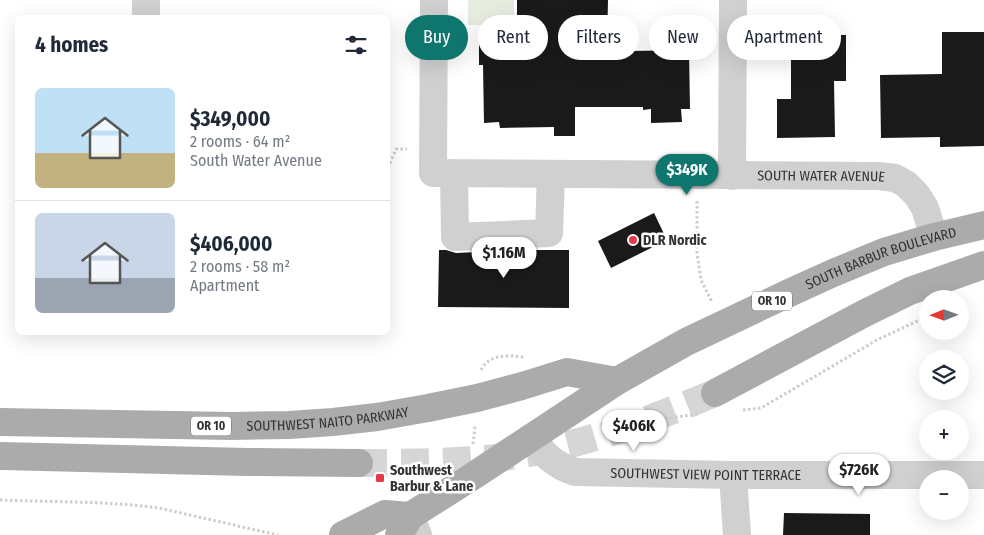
<!DOCTYPE html>
<html lang="en">
<head>
<meta charset="utf-8">
<style>
	body { margin:0; font-family:"Fira Sans Condensed",sans-serif; background:#f6f6f7; color:#1f2937; height:100vh; display:flex; flex-direction:column; font-size:19px; white-space:nowrap }
	* { box-sizing:border-box; margin:0 }
	p { font-size:16px; color:#747a83 }
	.icon { flex:none; width:28px; height:28px; fill:none; stroke:currentColor; stroke-width:2; stroke-linecap:round; stroke-linejoin:round }
	.map { position:relative; flex:1; overflow:hidden }
	.side { position:absolute; left:15px; top:15px; width:375px; height:320px; display:flex; flex-direction:column; background:#fff; border-radius:8px; box-shadow:0 5px 20px #0002 }
	.side>* { flex:none }
	.guide { position:absolute; left:405px; top:15px; width:475px; height:45px; display:flex; gap:10px }
	.needle { width:32px; rotate:269deg }
	.tools { position:absolute; left:919px; top:290px; display:grid; gap:10px }
	.tools a { display:grid; place-items:center; width:50px; height:50px; border-radius:50%; background:#fff; box-shadow:0 5px 20px #0002; font-size:25px }
	.price { position:absolute; translate:-50% -42px; padding:0 11px; border-radius:18px; background:#fff; color:#222; font-size:16px; line-height:32px; filter:drop-shadow(0 1px 2px #0008) }
	.price::after { content:''; position:absolute; left:50%; top:30px; width:15px; height:11px; margin-left:-8px; background:inherit; clip-path:polygon(0 0,100% 0,50% 100%) }
	.price.selected { background:#0f766e; color:#fff }
	ul { padding:0; list-style:none }
	li { display:flex; align-items:center; gap:15px; height:125px; padding:0 20px }
	li+li { border-top:1px solid #e0e1e3 }
	li span { display:grid; place-items:center; flex:none; width:140px; height:100px; border-radius:8px; color:#555 }
	li>.icon { margin-inline-start:auto }
	span .icon { width:60px; height:60px; fill:#fffc; stroke-width:1 }
	li b { font-size:21px }
	h2 { display:flex; justify-content:space-between; align-items:center; height:60px; padding:0 20px; font-size:21px }
	.tag { padding:0 18px; border-radius:22px; background:#fff; box-shadow:0 5px 20px #0002; font-size:18px; line-height:45px }
	.tag.selected { background:#0f766e; color:#fff }
	.map>svg:first-child { display:block }
	.green { fill:#e6ecdf }
	.building { fill:#1a1a1a }
	.lines { fill:none; stroke-linecap:round; stroke-linejoin:round }
	.major-tunnel { stroke:#d6d6d6; stroke-width:28; stroke-dasharray:28 14; stroke-linecap:butt }
	.path { stroke:#cdcdcd; stroke-width:3; stroke-dasharray:2.5 2.5; stroke-linecap:butt }
	.minor { stroke:#d0d0d0; stroke-width:28 }
	.major { stroke:#ababab; stroke-width:28 }
	.poi-dot { fill:#e63946; stroke:#fff; stroke-width:2 }
	.labels { text-anchor:middle; dominant-baseline:central; stroke-width:5; stroke-linejoin:round; paint-order:stroke }
	.shield { fill:#fff; stroke:#707070; stroke-width:1 }
	.shield-label { font-size:12px; font-weight:bold; fill:#333 }
	.street-label { font-size:14px; fill:#333; stroke:#fff }
	.poi-label { font-size:14px; font-weight:bold; fill:#333; stroke:#fff; text-anchor:start }
</style>
</head>
<body>
<div class="map">
<svg width="984" height="535" viewBox="0 0 984 535">
	<rect width="100%" height="100%" fill="#fff"/>
	<path class="green" d="M 468,0 L 514,0 L 514,25 L 468,25 Z"/>
	<path class="building" d="M 517,0 L 608,0 L 607,45 L 631,45 L 631,51 L 689,50 L 690,109 L 681,109 L 682,122 L 651,123 L 651,109 L 643,110 L 643,107 L 575,107 L 575,136 L 554,136 L 554,127 L 500,128 L 499,122 L 484,123 L 483,65 L 479,65 L 479,34 L 517,33 Z
		M 942,32 L 984,32 L 984,146 L 940,147 L 940,137 L 881,138 L 880,75 L 942,74 Z
		M 802,35 L 846,35 L 846,81 L 834,81 L 835,137 L 777,138 L 777,99 L 791,99 L 791,43 L 802,43 Z
		M 654,213 L 667,240 L 611,268 L 598,241 Z
		M 439,250 L 446,250 L 456,253 L 520,250 L 569,250 L 569,308 L 438,307 Z
		M 784,513 L 870,514 L 870,535 L 783,535 Z"/>
	<g class="lines">
		<path class="major-tunnel" d="M 359,463 C 405,463 451,463 496,458 C 545,452 595,439 641,422 C 666,413 691,403 715,393"/>
		<path class="path" d="M 388,168 L 396,149 L 407,149
			M 697,201 L 697,253 L 701,280 L 712,302
			M 481,370 C 489,354 507,355 524,357
			M 743,410 L 761,408 L 877,340 L 928,316
			M 601,424 L 634,425 L 661,419 L 699,414
			M 473,444 L 475,426
			M 0,500 C 53,502 107,501 159,508 L 278,535"/>
		<g class="minor">
			<path d="M 146,0 L 146,18"/>
			<path id="s1" d="M 434,0 L 433,173 L 878,176 L 895,178 L 906,184 L 917,195 L 925,208 L 934,237"/>
			<path d="M 454,173 L 455,237 L 549,233 L 551,174"/>
			<path d="M 732,176 L 733,0"/>
			<path id="s2" d="M 530,438 C 544,454 554,465 575,472 L 733,475 L 984,475"/>
			<path d="M 733,475 L 737,535"/>
			<path d="M 410,516 L 418,535"/>
		</g>
		<g class="major">
			<path d="M 715,393 L 865,313 L 910,291 L 984,265"/>
			<path id="s3" d="M 0,422 L 232,426 L 289,425 L 333,422 L 377,417 L 428,408 L 477,398 L 522,386 L 567,372 L 617,381"/>
			<path d="M 0,456 L 247,462 L 359,463"/>
			<path d="M 343,535 L 385,514 L 410,516"/>
			<path id="s4" d="M 399,535 L 410,516 L 470,478 L 617,381 L 686,342 L 789,293 L 833,273 L 884,252 L 934,237 L 984,225"/>
		</g>
	</g>
	<g class="poi-dot">
		<circle cx="633" cy="240" r="5"/>
		<rect x="375" y="473" width="10" height="10" rx="2.5"/>
	</g>
	<g class="labels">
		<g class="shield">
			<rect x="752" y="291.5" width="40" height="19" rx="4"/>
			<rect x="191" y="416.5" width="40" height="19" rx="4"/>
		</g>
		<g class="shield-label">
			<text x="772" y="301">OR 10</text>
			<text x="211" y="426">OR 10</text>
		</g>
		<g class="street-label">
			<text stroke="none"><textPath href="#s1" startOffset="561">SOUTH WATER AVENUE</textPath></text>
			<text stroke="none"><textPath href="#s4" startOffset="561">SOUTH BARBUR BOULEVARD</textPath></text>
			<text stroke="none"><textPath href="#s3" startOffset="328">SOUTHWEST NAITO PARKWAY</textPath></text>
			<text stroke="none"><textPath href="#s2" startOffset="188">SOUTHWEST VIEW POINT TERRACE</textPath></text>
		</g>
		<g class="poi-label">
			<text x="643" y="240">DLR Nordic</text>
			<text x="390" y="470">Southwest<tspan x="390" dy="16">Barbur &amp; Lane</tspan></text>
		</g>
	</g>
</svg>
<div class="tools">
<a><svg class="needle" viewBox="-14 -14 28 28"><path d="M0-13l5 13h-10z" fill="#e53935"/><path d="M0 13l5-13h-10z" fill="#747a83"/></svg></a>
<a><svg class="icon" aria-label="layers" viewBox="0 0 24 24"><path d="M12 4l9 5-9 5-9-5zM3 14l9 5 9-5"/></svg></a>
<a>+</a>
<a>−</a>
</div>
<b class="price selected" style="left:687px;top:196px">$349K</b>
<b class="price" style="left:504px;top:279px">$1.16M</b>
<b class="price" style="left:634px;top:452px">$406K</b>
<b class="price" style="left:859px;top:496px">$726K</b>
<div class="guide">
<a class="tag selected">Buy</a>
<a class="tag">Rent</a>
<a class="tag">Filters</a>
<a class="tag">New</a>
<a class="tag">Apartment</a>
</div>
<section class="side">
<h2>4 homes<svg class="icon" aria-label="filters" viewBox="0 0 24 24"><path d="M4 7h16M4 17h16"/><circle cx="9" cy="7" r="2"/><circle cx="15" cy="17" r="2"/></svg></h2>
<ul>
<li><span style="background:linear-gradient(#bfe0f5 65%,#c2b280 0)"><svg class="icon" aria-label="home" viewBox="0 0 24 24"><path d="M3 11l9-7 9 7M6 9v11h12V9"/></svg></span><div><b>$349,000</b><p>2 rooms · 64 m²</p><p>South Water Avenue</p></div></li>
<li><span style="background:linear-gradient(#c9d6e8 65%,#9aa5b1 0)"><svg class="icon" aria-label="home" viewBox="0 0 24 24"><path d="M3 11l9-7 9 7M6 9v11h12V9"/></svg></span><div><b>$406,000</b><p>2 rooms · 58 m²</p><p>Apartment</p></div></li>
</ul>
</section>
</div>
</body>
</html>
